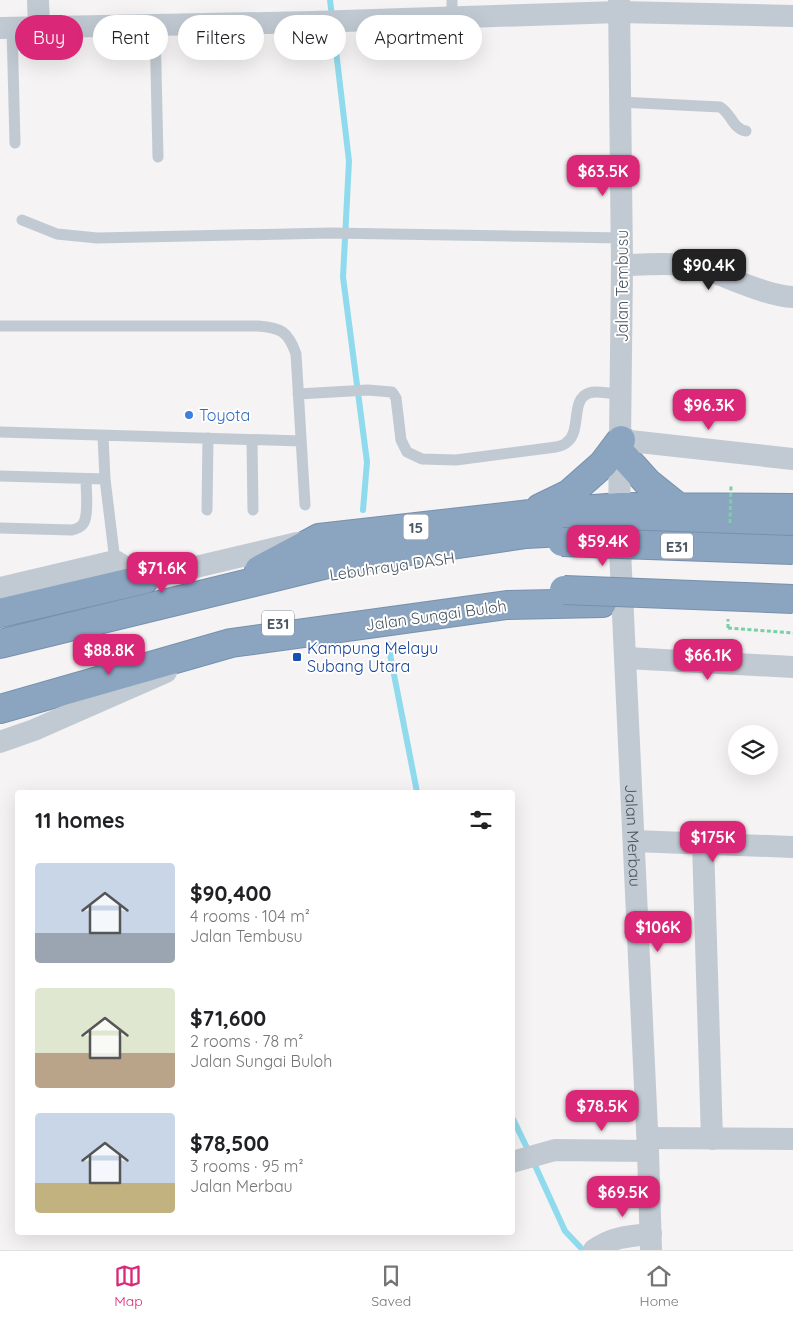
<!DOCTYPE html>
<html lang="en">
<head>
<meta charset="utf-8">
<style>
	body { margin:0; font-family:Quicksand,sans-serif; background:#f6f6f6; color:#202124; height:100vh; display:flex; flex-direction:column; font-size:19px; white-space:nowrap }
	* { box-sizing:border-box; margin:0 }
	p { font-size:16px; color:#757577 }
	.icon { flex:none; width:28px; height:28px; fill:none; stroke:currentColor; stroke-width:2; stroke-linecap:round; stroke-linejoin:round }
	.map { position:relative; flex:1; overflow:hidden }
	.drawer { position:absolute; left:15px; top:790px; width:500px; height:445px; display:flex; flex-direction:column; background:#fff; border-radius:5px; box-shadow:0 5px 20px #0002 }
	.drawer>* { flex:none }
	.hud { position:absolute; left:15px; top:15px; width:500px; height:45px; display:flex; gap:10px }
	.buttons { position:absolute; left:728px; top:725px; display:grid; gap:10px }
	.buttons a { display:grid; place-items:center; width:50px; height:50px; border-radius:50%; background:#fff; box-shadow:0 5px 20px #0002; font-size:25px }
	.price { position:absolute; translate:-50% -42px; padding:0 11px; border-radius:10px; background:#db2777; color:#fff; font-size:16px; line-height:32px; filter:drop-shadow(0 1px 2px #0008) }
	.price::after { content:''; position:absolute; left:50%; top:30px; width:15px; height:11px; margin-left:-8px; background:inherit; clip-path:polygon(0 0,100% 0,50% 100%) }
	.price.current { background:#222; color:#fff }
	ul { padding:0; list-style:none }
	li { display:flex; align-items:center; gap:15px; height:125px; padding:0 20px }
	li span { display:grid; place-items:center; flex:none; width:140px; height:100px; border-radius:5px; color:#555 }
	li>.icon { margin-inline-start:auto }
	span .icon { width:60px; height:60px; fill:#fffc; stroke-width:1 }
	li b { font-size:21px }
	h2 { display:flex; justify-content:space-between; align-items:center; height:60px; padding:0 20px; font-size:21px }
	.chip { padding:0 18px; border-radius:22px; background:#fff; box-shadow:0 5px 20px #0002; font-size:18px; line-height:45px }
	.chip.current { background:#db2777; color:#fff }
	.menu { display:flex; justify-content:space-around; align-items:center; height:70px; border-top:1px solid #e0e0e0; background:#fff; font-size:14px; color:#757577 }
	.menu a { display:grid; justify-items:center; gap:2px }
	.menu .current { color:#db2777 }
	.map>svg:first-child { display:block }
	.lines { fill:none; stroke-linecap:round; stroke-linejoin:round }
	.stream { stroke:#90daee; stroke-width:6 }
	.highway-casing { stroke:#7690ad; stroke-width:30 }
	.path { stroke:#7ad0a6; stroke-width:3; stroke-dasharray:4 2.5; stroke-linecap:butt }
	.lane { stroke:#c1cad2; stroke-width:11 }
	.street { stroke:#c1cad2; stroke-width:22 }
	.highway { stroke:#8ba5c1; stroke-width:28 }
	.highway-bridge-casing { stroke:#7690ad; stroke-width:30; stroke-linecap:butt }
	.path-bridge { stroke:#7ad0a6; stroke-width:3; stroke-dasharray:4 2.5; stroke-linecap:butt }
	.highway-bridge { stroke:#8ba5c1; stroke-width:28 }
	.shop-dot { fill:#3f7fe0; stroke:#fff; stroke-width:2 }
	.transit-dot { fill:#1a4fb4; stroke:#fff; stroke-width:2 }
	.labels { text-anchor:middle; dominant-baseline:central; stroke-width:4; stroke-linejoin:round; paint-order:stroke }
	.shield { fill:#fff; stroke:#808990; stroke-width:1 }
	.shield-label { font-size:15px; font-weight:bold; fill:#4a5661 }
	.street-label { font-size:16px; fill:#4a5661; stroke:#fff }
	.shop-label { font-size:16px; fill:#366cbe; stroke:#fff; text-anchor:start }
	.transit-label { font-size:16px; fill:#164399; stroke:#fff; text-anchor:start }
</style>
</head>
<body>
<div class="map">
<svg width="793" height="1250" viewBox="0 0 793 1250">
	<rect width="100%" height="100%" fill="#f5f3f3"/>
	<g class="lines">
		<path class="stream" d="M 330,0 L 349,161 L 343,277 L 367,462 L 363,510
			M 388,644 L 417,792
			M 512,1117 L 529,1152
			M 533,1161 L 565,1231 L 583,1250"/>
		<defs>
			<path id="highway" d="M 621,453 L 648,483 L 678,507
				M 540,508 L 569,494 L 603,464 L 621,440
				M 259,570 L 319,538 L 530,514 L 620,507 L 793,508
				M 0,613 L 145,579
				M 0,644 L 336,562 L 526,534 L 619,529 L 793,527
				M 0,709 L 231,643 L 507,605 L 602,603"/>
		</defs>
		<use href="#highway" class="highway-casing"/>
		<path class="path" d="M 728,628 L 793,633"/>
		<path class="lane" d="M 452,17 L 452,0
			M 155,25 L 158,157
			M 12,27 L 15,143
			M 620,102 L 720,107 C 731,113 733,129 746,131
			M 22,220 L 57,234 L 97,238 L 331,233 L 622,238
			M 0,326 L 258,326 C 281,328 288,331 296,354 L 305,505
			M 298,394 L 368,390 L 392,392 L 396,398 L 401,440 L 407,452 L 422,459 L 456,460 L 556,447 C 560,446 565,445 567,442 C 582,431 570,399 589,393 C 598,390 612,394 621,395
			M 0,432 L 301,441
			M 103,436 L 105,479 L 115,561
			M 252,441 L 253,510
			M 0,476 L 105,479
			M 207,510 L 208,438
			M 0,528 L 72,530 C 76,529 80,528 83,524 C 89,516 86,489 86,479"/>
		<g class="street">
			<path d="M 38,0 L 39,27"/>
			<path id="s1" d="M 619,0 L 622,265 L 619,529 L 648,1151 L 651,1250"/>
			<path d="M 0,28 L 313,22 L 619,12 L 793,16"/>
			<path d="M 622,265 C 649,265 677,261 704,269 C 729,277 767,296 793,297"/>
			<path d="M 621,440 L 793,459"/>
			<path d="M 0,588 L 115,561 L 145,579 L 297,543"/>
			<path d="M 626,658 L 793,667"/>
			<path d="M 0,742 L 34,730 L 166,672"/>
			<path d="M 634,841 L 793,847"/>
			<path d="M 703,843 L 712,1139"/>
			<path d="M 648,1138 L 793,1139"/>
			<path d="M 512,1162 L 555,1150 L 648,1151"/>
			<path d="M 594,1250 C 612,1237 629,1236 651,1234"/>
		</g>
		<use href="#highway" class="highway"/>
		<defs>
			<path id="highway-bridge" d="M 562,542 L 793,550
				M 564,590 L 793,599"/>
		</defs>
		<use href="#highway-bridge" class="highway-bridge-casing"/>
		<path class="path-bridge" d="M 730,523 L 731,486
			M 728,628 L 728,619"/>
		<use href="#highway-bridge" class="highway-bridge"/>
	</g>
	<circle class="shop-dot" cx="189" cy="415" r="5"/>
	<rect class="transit-dot" x="292" y="652" width="10" height="10" rx="2.5"/>
	<g class="labels">
		<g class="shield">
			<rect x="403.5" y="514.5" width="25" height="25" rx="4"/>
			<rect x="661" y="533.5" width="32" height="25" rx="4"/>
			<rect x="262" y="610.5" width="32" height="25" rx="4"/>
		</g>
		<g class="shield-label">
			<text x="416" y="527">15</text>
			<text x="677" y="546">E31</text>
			<text x="278" y="623">E31</text>
		</g>
		<g class="street-label">
			<text transform="translate(622 286) rotate(-90)">Jalan Tembusu</text>
			<text transform="translate(392 566) rotate(-8)">Lebuhraya DASH</text>
			<text transform="translate(436 615) rotate(-8)">Jalan Sungai Buloh</text>
			<text stroke="none"><textPath href="#s1" startOffset="836">Jalan Merbau</textPath></text>
		</g>
		<g class="shop-label">
			<text x="199" y="415">Toyota</text>
		</g>
		<g class="transit-label">
			<text x="307" y="648">Kampung Melayu<tspan x="307" dy="18">Subang Utara</tspan></text>
		</g>
	</g>
</svg>
<div class="buttons">
<a><svg class="icon" aria-label="layers" viewBox="0 0 24 24"><path d="M12 4l9 5-9 5-9-5zM3 14l9 5 9-5"/></svg></a>
</div>
<b class="price" style="left:603px;top:197px">$63.5K</b>
<b class="price current" style="left:709px;top:291px">$90.4K</b>
<b class="price" style="left:709px;top:431px">$96.3K</b>
<b class="price" style="left:603px;top:567px">$59.4K</b>
<b class="price" style="left:162px;top:594px">$71.6K</b>
<b class="price" style="left:109px;top:676px">$88.8K</b>
<b class="price" style="left:708px;top:681px">$66.1K</b>
<b class="price" style="left:713px;top:863px">$175K</b>
<b class="price" style="left:658px;top:953px">$106K</b>
<b class="price" style="left:602px;top:1132px">$78.5K</b>
<b class="price" style="left:623px;top:1218px">$69.5K</b>
<div class="hud">
<a class="chip current">Buy</a>
<a class="chip">Rent</a>
<a class="chip">Filters</a>
<a class="chip">New</a>
<a class="chip">Apartment</a>
</div>
<section class="drawer">
<h2>11 homes<svg class="icon" aria-label="filters" viewBox="0 0 24 24"><path d="M4 7h16M4 17h16"/><circle cx="9" cy="7" r="2"/><circle cx="15" cy="17" r="2"/></svg></h2>
<ul>
<li><span style="background:linear-gradient(#c9d6e8 70%,#9aa5b1 0)"><svg class="icon" aria-label="home" viewBox="0 0 24 24"><path d="M3 11l9-7 9 7M6 9v11h12V9"/></svg></span><div><b>$90,400</b><p>4 rooms · 104 m²</p><p>Jalan Tembusu</p></div></li>
<li><span style="background:linear-gradient(#dfe7d0 65%,#b9a48a 0)"><svg class="icon" aria-label="home" viewBox="0 0 24 24"><path d="M3 11l9-7 9 7M6 9v11h12V9"/></svg></span><div><b>$71,600</b><p>2 rooms · 78 m²</p><p>Jalan Sungai Buloh</p></div></li>
<li><span style="background:linear-gradient(#c9d6e8 70%,#c2b280 0)"><svg class="icon" aria-label="home" viewBox="0 0 24 24"><path d="M3 11l9-7 9 7M6 9v11h12V9"/></svg></span><div><b>$78,500</b><p>3 rooms · 95 m²</p><p>Jalan Merbau</p></div></li>
</ul>
</section>
</div>
<nav class="menu">
<a class="current"><svg class="icon" aria-label="map" viewBox="0 0 24 24"><path d="M3 6l6-2 6 2 6-2v14l-6 2-6-2-6 2zM9 4v14M15 6v14"/></svg>Map</a>
<a><svg class="icon" aria-label="saved" viewBox="0 0 24 24"><path d="M7 4h10v16l-5-4-5 4z"/></svg>Saved</a>
<a><svg class="icon" aria-label="home" viewBox="0 0 24 24"><path d="M3 11l9-7 9 7M6 9v11h12V9"/></svg>Home</a>
</nav>
</body>
</html>
